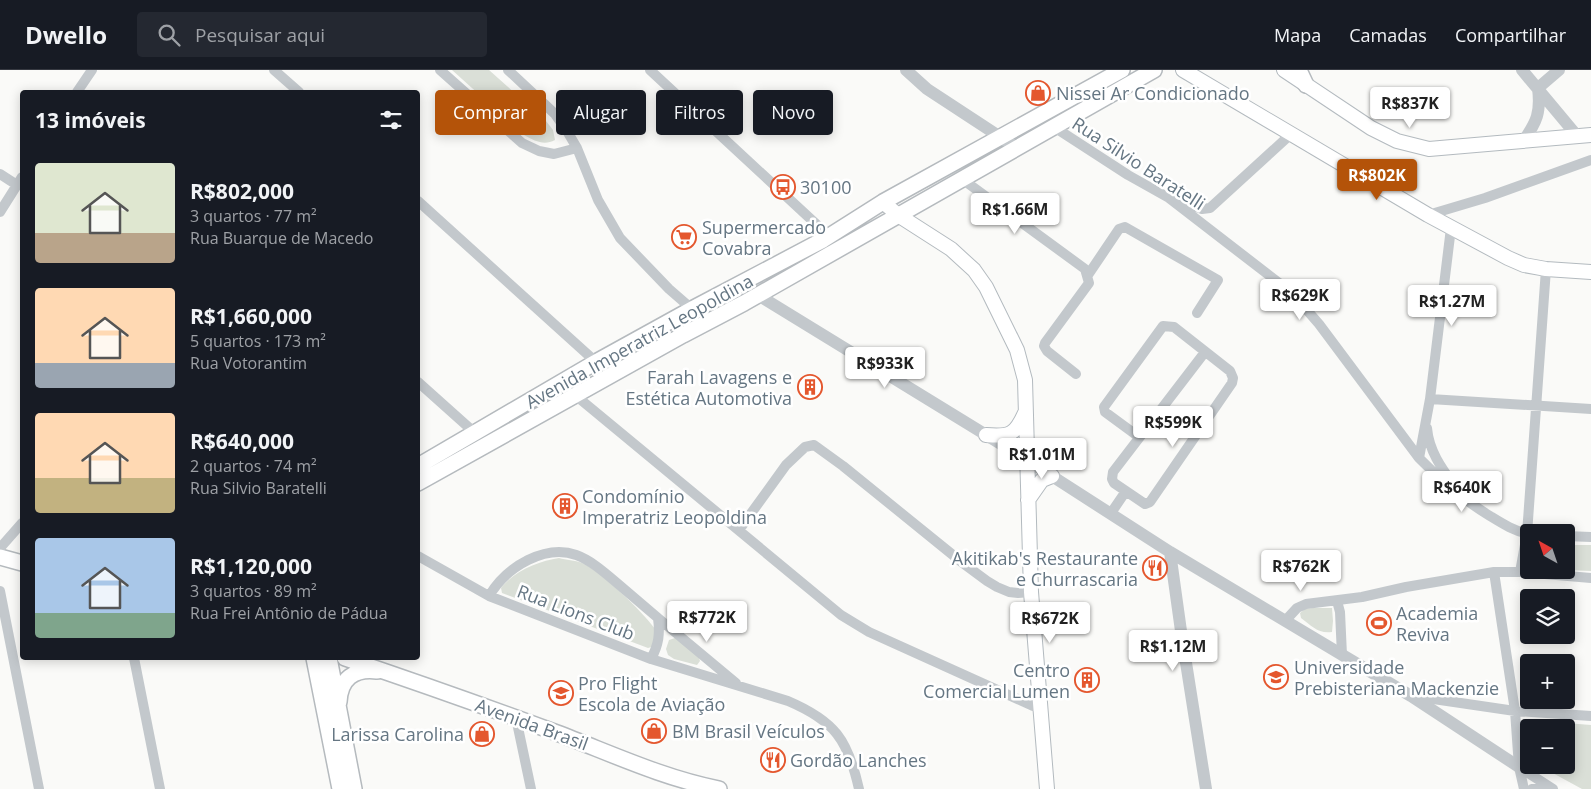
<!DOCTYPE html>
<html lang="pt">
<head>
<meta charset="utf-8">
<style>
	body { margin:0; font-family:"Open Sans",sans-serif; background:#242831; color:#f1f3f6; height:100vh; display:flex; flex-direction:column; font-size:19px; white-space:nowrap }
	* { box-sizing:border-box; margin:0 }
	p { font-size:16px; color:#9ea1a6 }
	.icon { flex:none; width:28px; height:28px; fill:none; stroke:currentColor; stroke-width:2; stroke-linecap:round; stroke-linejoin:round }
	.map { position:relative; flex:1; overflow:hidden }
	.sheet { position:absolute; left:20px; top:20px; width:400px; height:570px; display:flex; flex-direction:column; background:#171b24; border-radius:5px; box-shadow:0 2px 12px #0003 }
	.sheet>* { flex:none }
	.top-card { position:absolute; left:435px; top:20px; width:475px; height:45px; display:flex; gap:10px }
	.needle { width:32px; rotate:320deg }
	.controls { position:absolute; left:1520px; top:454px; display:grid; gap:10px }
	.controls a { display:grid; place-items:center; width:55px; height:55px; border-radius:5px; background:#171b24; box-shadow:0 2px 12px #0003; font-size:25px }
	.price { position:absolute; translate:-50% -42px; padding:0 11px; border-radius:5px; background:#fff; color:#222; font-size:16px; line-height:32px; filter:drop-shadow(0 1px 2px #0008) }
	.price::after { content:''; position:absolute; left:50%; top:30px; width:15px; height:11px; margin-left:-8px; background:inherit; clip-path:polygon(0 0,100% 0,50% 100%) }
	.price.active { background:#b45309; color:#fff }
	ul { padding:0; list-style:none }
	li { display:flex; align-items:center; gap:15px; height:125px; padding:0 15px }
	li span { display:grid; place-items:center; flex:none; width:140px; height:100px; border-radius:5px; color:#555 }
	li>.icon { margin-inline-start:auto }
	span .icon { width:60px; height:60px; fill:#fffc; stroke-width:1 }
	li b { font-size:21px }
	h2 { display:flex; justify-content:space-between; align-items:center; height:60px; padding:0 15px; font-size:21px }
	.chip { padding:0 18px; border-radius:5px; background:#171b24; box-shadow:0 2px 12px #0003; font-size:18px; line-height:45px }
	.chip.active { background:#b45309; color:#fff }
	header { display:flex; align-items:center; gap:30px; box-sizing:border-box; height:70px; padding:0 25px; background:#171b24; border-bottom:1px solid #363941 }
	header strong { font-size:24px }
	nav { display:flex; gap:28px; margin-inline-start:auto; font-size:18px }
	.search { width:350px; height:45px; background:#242831; display:flex; align-items:center; gap:12px; box-sizing:border-box; padding:0 18px; border-radius:5px; color:#9ea1a6; font-size:19px }
	.map>svg:first-child { display:block }
	.green { fill:#dadfd7 }
	.lines { fill:none; stroke-linecap:round; stroke-linejoin:round }
	.secondary-casing { stroke:#b3babf; stroke-width:16 }
	.primary-casing { stroke:#b5babe; stroke-width:18 }
	.minor { stroke:#c3c8cc; stroke-width:10 }
	.tertiary { stroke:#c3c8cc; stroke-width:12 }
	.secondary { stroke:#fff; stroke-width:14 }
	.primary { stroke:#fff; stroke-width:15 }
	.labels { text-anchor:middle; dominant-baseline:central; stroke-width:5; stroke-linejoin:round; paint-order:stroke }
	.poi-label { font-size:18px; fill:#657683; stroke:#fff; text-anchor:start }
	.street-label { font-size:18px; fill:#657683; stroke:#fff }
</style>
</head>
<body>
<header>
<strong>Dwello</strong>
<div class="search"><svg class="icon" aria-label="search" viewBox="0 0 24 24"><circle cx="10" cy="10" r="6"/><path d="M15 15l6 6"/></svg>Pesquisar aqui</div>
<nav><a>Mapa</a><a>Camadas</a><a>Compartilhar</a></nav>
</header>
<div class="map">
<svg width="1591" height="719" viewBox="0 0 1591 719">
	<rect width="100%" height="100%" fill="#fafaf8"/>
	<path class="green" d="M 452,0 L 489,0 L 546,51 L 553,60 L 555,70 C 544,76 535,71 524,65 Z
		M 1566,475 L 1591,475 L 1591,501 L 1566,500 Z
		M 559,488 C 566,490 575,490 582,493 C 601,501 643,542 655,559 L 655,576 L 648,578 L 502,523 L 501,518 C 514,501 539,491 559,488 Z
		M 1313,538 L 1332,538 L 1333,551 L 1332,562 C 1318,564 1312,556 1301,548 L 1300,543 L 1305,539 Z
		M 675,568 L 698,585 L 700,591 L 697,595 L 674,589 L 668,585 L 666,579 L 669,570 Z
		M 1527,650 L 1591,655 L 1591,719 L 1582,719 L 1538,695 L 1566,695 L 1566,658 L 1529,658 L 1529,683 L 1525,653 Z"/>
	<g class="lines">
		<defs>
			<path id="secondary" d="M 1183,0 L 1428,145 L 1508,188 L 1524,195 L 1546,199 L 1591,202
				M 1284,0 L 1371,58 L 1397,71 L 1429,79 L 1591,65
				M 883,132 L 898,145 L 951,179 L 974,200 L 986,217 L 1017,280 L 1025,310 L 1031,522 L 1047,719
				M 986,365 C 1010,367 1015,365 1025,343
				M 1028,430 L 1042,410 L 1052,406"/>
			<path id="primary" d="M 1299,0 L 1306,15
				M 418,396 L 596,292 L 692,239 L 823,170 L 883,132 L 1122,0
				M 418,413 L 683,265 L 744,233 L 1154,0
				M 0,487 L 22,493
				M 314,588 L 340,719
				M 329,588 L 354,719
				M 345,588 C 416,612 487,637 557,663 C 610,683 663,708 719,719
				M 339,632 C 340,609 354,598 377,601"/>
		</defs>
		<use href="#secondary" class="secondary-casing"/>
		<use href="#primary" class="primary-casing"/>
		<path class="minor" d="M 274,0 L 299,22
			M 440,0 L 522,73 L 539,81 L 554,84 L 577,78
			M 508,0 L 555,44 L 567,61 L 577,78 L 598,130 L 620,168 L 669,219 L 692,239
			M 650,0 L 829,166
			M 77,22 L 92,0
			M 1054,57 L 1128,105 L 1169,128 L 1292,223 L 1319,254 L 1419,388 C 1442,411 1462,429 1490,446 C 1503,454 1514,461 1529,464
			M 0,104 L 17,115
			M 962,109 L 1085,199 L 1089,213 L 1045,273 L 1044,276 L 1047,281 L 1076,304
			M 1177,130 L 1202,139 L 1210,138 L 1291,64
			M 418,131 L 596,292
			M 0,142 L 22,107
			M 1428,145 L 1485,128 L 1591,90
			M 1088,205 L 1119,159 L 1125,157 L 1218,210 L 1197,243
			M 418,312 L 475,363
			M 575,325 L 841,545 L 869,562 L 1033,636 L 1041,637
			M 1430,329 L 1591,339
			M 1427,358 C 1429,382 1443,400 1456,418
			M 1139,367 L 1105,342 L 1104,337 L 1163,256 L 1174,257 L 1230,301 L 1233,308 L 1232,313 L 1150,432 L 1145,434 L 1114,413 L 1112,409 L 1113,402 L 1205,282
			M 1419,388 L 1430,329 L 1451,158
			M 1111,443 L 1126,421
			M 739,460 L 786,395 L 805,377 L 814,375 L 843,396 L 964,494 L 987,511 L 997,517 L 1009,522 L 1018,523 L 1031,522
			M 1566,466 L 1591,467
			M 0,478 L 22,453
			M 418,486 L 489,526 L 651,589 L 788,631 C 835,651 848,670 859,719
			M 1494,502 L 1515,641 L 1519,697 L 1524,719
			M 1520,502 L 1527,464 L 1546,199
			M 0,521 L 39,719
			M 489,526 C 498,511 512,498 528,490 C 567,471 588,488 617,513 C 631,525 644,536 658,548 C 660,564 659,574 651,589
			M 1337,531 L 1340,542 L 1342,585
			M 658,548 L 736,613
			M 1285,551 L 1297,538 L 1306,534 L 1362,527 L 1406,517 L 1494,502 L 1520,502 L 1591,508
			M 134,588 L 160,719
			M 1413,626 L 1515,641 L 1591,646
			M 516,648 L 531,719
			M 1519,697 L 1553,719
			M 1532,719 L 1550,717"/>
		<path class="tertiary" d="M 906,0 L 927,19 L 1017,78
			M 1522,0 L 1578,67
			M 1538,18 L 1559,0
			M 1523,72 C 1537,51 1541,43 1538,18
			M 758,225 L 1027,390 L 1170,482 L 1411,626 L 1519,697
			M 1170,482 L 1181,561 L 1206,719"/>
		<use href="#secondary" class="secondary"/>
		<use href="#primary" class="primary"/>
	</g>
	<defs>
		<symbol id="shop-ring" viewBox="-11 -11 22 22"><circle r="9.5" fill="#fff" stroke="#e4572e" stroke-width="1.5"/><path d="M-5-2.5h2.3a2.7 3.5 0 0 1 5.4 0H5L5.5 6h-11ZM-1.5-2.5h3a1.5 2.3 0 0 0-3 0Z" fill="#e4572e"/></symbol>
		<symbol id="bus-ring" viewBox="-11 -11 22 22"><circle r="9.5" fill="#fff" stroke="#e4572e" stroke-width="1.5"/><path d="M-5-6H5V4H4V6H2V4H-2V6H-4V4H-5ZM-3.5-4V0h7V-4ZM-3.5 1.2v1.5H-2V1.2ZM2 1.2v1.5H3.5V1.2Z" fill="#e4572e"/></symbol>
		<symbol id="supermarket-ring" viewBox="-11 -11 22 22"><circle r="9.5" fill="#fff" stroke="#e4572e" stroke-width="1.5"/><path d="M-6-5.5h2.5l.6 2H6L4.5 2H-2.5L-4.4-4H-6ZM-1.5 3.2a1.3 1.3 0 1 0 .1 0ZM3 3.2a1.3 1.3 0 1 0 .1 0Z" fill="#e4572e"/></symbol>
		<symbol id="building-ring" viewBox="-11 -11 22 22"><circle r="9.5" fill="#fff" stroke="#e4572e" stroke-width="1.5"/><path d="M-4-6H4V6H1V3H-1V6H-4ZM-2.5-4.3h1.7v1.8h-1.7ZM.8-4.3h1.7v1.8H.8ZM-2.5-1h1.7V.8h-1.7ZM.8-1h1.7V.8H.8Z" fill="#e4572e"/></symbol>
		<symbol id="restaurant-ring" viewBox="-11 -11 22 22"><circle r="9.5" fill="#fff" stroke="#e4572e" stroke-width="1.5"/><path d="M-5-6h1v4h1v-4h1v4h1v-4h1v5L-1.5 .5V6h-2V.5L-5-1ZM5-6V6H3V1.5H1.5Q1.5-4 5-6Z" fill="#e4572e"/></symbol>
		<symbol id="stadium-ring" viewBox="-11 -11 22 22"><circle r="9.5" fill="#fff" stroke="#e4572e" stroke-width="1.5"/><path d="M0-5a6.5 5 0 1 0 0 10a6.5 5 0 1 0 0-10ZM-3.5-1.8h7v3.6h-7Z" fill="#e4572e"/></symbol>
		<symbol id="university-ring" viewBox="-11 -11 22 22"><circle r="9.5" fill="#fff" stroke="#e4572e" stroke-width="1.5"/><path d="M0-5L7-2L0 1L-7-2ZM-4 1L0 2.5L4 1V4Q0 6-4 4Z" fill="#e4572e"/></symbol>
	</defs>
	<g fill-rule="evenodd">
		<use href="#shop-ring" x="1024" y="9" width="28" height="28"/>
		<use href="#bus-ring" x="769" y="103" width="28" height="28"/>
		<use href="#supermarket-ring" x="670" y="153" width="28" height="28"/>
		<use href="#building-ring" x="796" y="303" width="28" height="28"/>
		<use href="#building-ring" x="551" y="422" width="28" height="28"/>
		<use href="#restaurant-ring" x="1141" y="484" width="28" height="28"/>
		<use href="#stadium-ring" x="1365" y="539" width="28" height="28"/>
		<use href="#university-ring" x="1262" y="593" width="28" height="28"/>
		<use href="#building-ring" x="1073" y="596" width="28" height="28"/>
		<use href="#university-ring" x="547" y="609" width="28" height="28"/>
		<use href="#shop-ring" x="640" y="647" width="28" height="28"/>
		<use href="#shop-ring" x="468" y="650" width="28" height="28"/>
		<use href="#restaurant-ring" x="759" y="676" width="28" height="28"/>
	</g>
	<g class="labels">
		<g class="poi-label">
			<text x="1056" y="23">Nissei Ar Condicionado</text>
			<text x="800" y="117">30100</text>
			<text x="702" y="157">Supermercado<tspan x="702" dy="21">Covabra</tspan></text>
			<text x="792" y="307" text-anchor="end">Farah Lavagens e<tspan x="792" dy="21">Estética Automotiva</tspan></text>
			<text x="582" y="426">Condomínio<tspan x="582" dy="21">Imperatriz Leopoldina</tspan></text>
			<text x="1138" y="488" text-anchor="end">Akitikab's Restaurante<tspan x="1138" dy="21">e Churrascaria</tspan></text>
			<text x="1396" y="543">Academia<tspan x="1396" dy="21">Reviva</tspan></text>
			<text x="1294" y="597">Universidade<tspan x="1294" dy="21">Prebisteriana Mackenzie</tspan></text>
			<text x="1070" y="600" text-anchor="end">Centro<tspan x="1070" dy="21">Comercial Lumen</tspan></text>
			<text x="578" y="613">Pro Flight<tspan x="578" dy="21">Escola de Aviação</tspan></text>
			<text x="672" y="661">BM Brasil Veículos</text>
			<text x="464" y="664" text-anchor="end">Larissa Carolina</text>
			<text x="790" y="690">Gordão Lanches</text>
		</g>
		<g class="street-label">
			<text transform="translate(1139 93) rotate(33)">Rua Silvio Baratelli</text>
			<text transform="translate(639 271) rotate(-29)">Avenida Imperatriz Leopoldina</text>
			<text transform="translate(576 542) rotate(21)">Rua Lions Club</text>
			<text transform="translate(532 654) rotate(20)">Avenida Brasil</text>
		</g>
	</g>
</svg>
<div class="controls">
<a><svg class="needle" viewBox="-14 -14 28 28"><path d="M0-13l5 13h-10z" fill="#e53935"/><path d="M0 13l5-13h-10z" fill="#9ea1a6"/></svg></a>
<a><svg class="icon" aria-label="layers" viewBox="0 0 24 24"><path d="M12 4l9 5-9 5-9-5zM3 14l9 5 9-5"/></svg></a>
<a>+</a>
<a>−</a>
</div>
<b class="price" style="left:1410px;top:59px">R$837K</b>
<b class="price active" style="left:1377px;top:131px">R$802K</b>
<b class="price" style="left:1015px;top:165px">R$1.66M</b>
<b class="price" style="left:1300px;top:251px">R$629K</b>
<b class="price" style="left:1452px;top:257px">R$1.27M</b>
<b class="price" style="left:885px;top:319px">R$933K</b>
<b class="price" style="left:1173px;top:378px">R$599K</b>
<b class="price" style="left:1042px;top:410px">R$1.01M</b>
<b class="price" style="left:1462px;top:443px">R$640K</b>
<b class="price" style="left:1301px;top:522px">R$762K</b>
<b class="price" style="left:707px;top:573px">R$772K</b>
<b class="price" style="left:1050px;top:574px">R$672K</b>
<b class="price" style="left:1173px;top:602px">R$1.12M</b>
<div class="top-card">
<a class="chip active">Comprar</a>
<a class="chip">Alugar</a>
<a class="chip">Filtros</a>
<a class="chip">Novo</a>
</div>
<section class="sheet">
<h2>13 imóveis<svg class="icon" aria-label="filters" viewBox="0 0 24 24"><path d="M4 7h16M4 17h16"/><circle cx="9" cy="7" r="2"/><circle cx="15" cy="17" r="2"/></svg></h2>
<ul>
<li><span style="background:linear-gradient(#dfe7d0 70%,#b9a48a 0)"><svg class="icon" aria-label="home" viewBox="0 0 24 24"><path d="M3 11l9-7 9 7M6 9v11h12V9"/></svg></span><div><b>R$802,000</b><p>3 quartos · 77 m²</p><p>Rua Buarque de Macedo</p></div></li>
<li><span style="background:linear-gradient(#ffd9b3 75%,#9aa5b1 0)"><svg class="icon" aria-label="home" viewBox="0 0 24 24"><path d="M3 11l9-7 9 7M6 9v11h12V9"/></svg></span><div><b>R$1,660,000</b><p>5 quartos · 173 m²</p><p>Rua Votorantim</p></div></li>
<li><span style="background:linear-gradient(#ffd9b3 65%,#c2b280 0)"><svg class="icon" aria-label="home" viewBox="0 0 24 24"><path d="M3 11l9-7 9 7M6 9v11h12V9"/></svg></span><div><b>R$640,000</b><p>2 quartos · 74 m²</p><p>Rua Silvio Baratelli</p></div></li>
<li><span style="background:linear-gradient(#a9c7e8 75%,#7fa58c 0)"><svg class="icon" aria-label="home" viewBox="0 0 24 24"><path d="M3 11l9-7 9 7M6 9v11h12V9"/></svg></span><div><b>R$1,120,000</b><p>3 quartos · 89 m²</p><p>Rua Frei Antônio de Pádua</p></div></li>
</ul>
</section>
</div>
</body>
</html>
